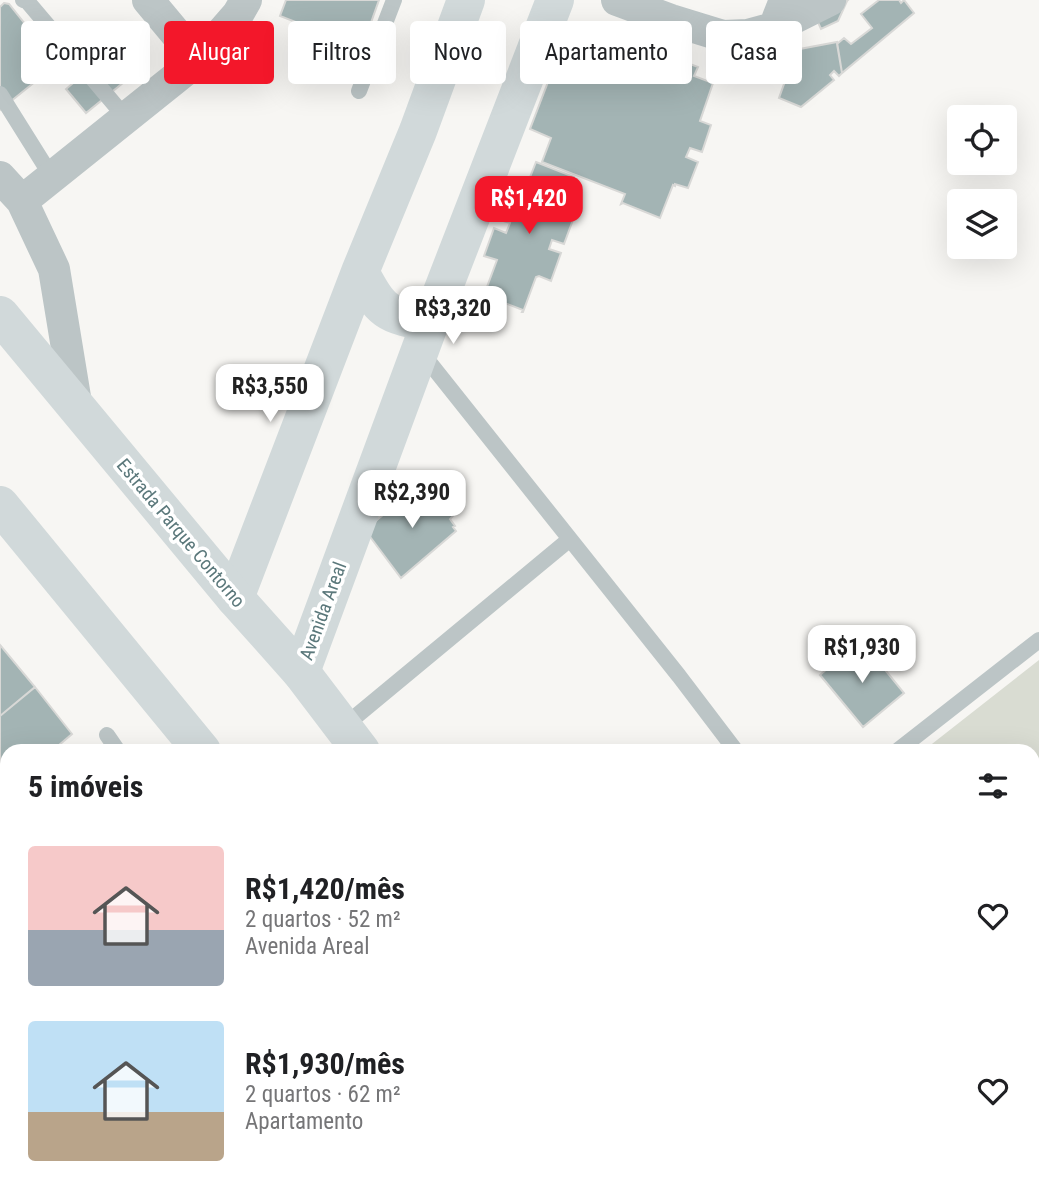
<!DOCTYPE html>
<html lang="pt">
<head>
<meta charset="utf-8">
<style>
	body { margin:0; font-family:"Roboto Condensed",sans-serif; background:#f2f2f2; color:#202124; height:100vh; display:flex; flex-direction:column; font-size:26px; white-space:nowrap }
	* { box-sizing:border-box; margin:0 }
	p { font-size:23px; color:#757577 }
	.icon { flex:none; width:38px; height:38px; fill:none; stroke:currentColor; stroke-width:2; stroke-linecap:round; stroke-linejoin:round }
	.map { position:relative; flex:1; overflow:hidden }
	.panel { position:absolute; left:0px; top:744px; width:1040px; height:450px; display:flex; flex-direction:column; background:#fff; border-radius:21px 21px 0 0; box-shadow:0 7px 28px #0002 }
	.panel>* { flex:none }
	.top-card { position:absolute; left:21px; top:21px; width:998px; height:63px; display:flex; gap:14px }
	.tools { position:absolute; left:947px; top:105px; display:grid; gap:14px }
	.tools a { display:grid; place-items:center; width:70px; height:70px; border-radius:7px; background:#fff; box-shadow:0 7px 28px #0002; font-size:35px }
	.price { position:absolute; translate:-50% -60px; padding:0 16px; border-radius:14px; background:#fff; color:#222; font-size:23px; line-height:46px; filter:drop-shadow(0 2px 4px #0008) }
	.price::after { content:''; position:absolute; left:50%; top:42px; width:21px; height:16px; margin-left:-10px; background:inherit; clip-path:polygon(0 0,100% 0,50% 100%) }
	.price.on { background:#f3172a; color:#fff }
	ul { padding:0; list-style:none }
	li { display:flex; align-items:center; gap:21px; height:175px; padding:0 28px }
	li span { display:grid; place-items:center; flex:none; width:196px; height:140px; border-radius:7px; color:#555 }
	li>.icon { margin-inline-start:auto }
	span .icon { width:84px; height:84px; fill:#fffc; stroke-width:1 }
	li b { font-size:30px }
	h2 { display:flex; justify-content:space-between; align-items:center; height:84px; padding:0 28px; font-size:30px }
	.pill { padding:0 24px; border-radius:7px; background:#fff; box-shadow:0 7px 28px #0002; font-size:24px; line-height:63px }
	.pill.on { background:#f3172a; color:#fff }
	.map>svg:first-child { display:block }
	.green { fill:#d9dcd2 }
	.building { fill:#a3b4b4; stroke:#d8d8d6; stroke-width:2 }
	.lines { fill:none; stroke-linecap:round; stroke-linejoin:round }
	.service { stroke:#bcc5c6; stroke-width:16 }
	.minor { stroke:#bcc5c6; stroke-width:32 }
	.secondary { stroke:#d1d9da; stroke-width:38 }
	.trunk { stroke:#d1d9da; stroke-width:38 }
	.labels { text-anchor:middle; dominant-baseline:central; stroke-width:7; stroke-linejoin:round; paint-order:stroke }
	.street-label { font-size:19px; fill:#5b787b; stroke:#fff }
</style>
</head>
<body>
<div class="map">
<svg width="1039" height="1192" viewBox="0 0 1039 1192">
	<rect width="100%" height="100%" fill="#f7f6f3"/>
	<path class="green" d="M 1039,660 L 1039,994 L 1032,985 L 1032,751 L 923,751 Z"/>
	<path class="building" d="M 286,0 L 379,0 L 362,48 L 280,16 Z
		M 813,0 L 848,0 L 847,1 L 838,21 L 821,29 L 811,7 Z
		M 879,0 L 899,0 L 901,3 L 904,0 L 914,13 L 842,73 L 837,44 L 844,38 L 851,44 L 872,28 L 861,14 Z
		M 4,3 L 9,4 L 57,64 L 0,110 L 0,7 Z
		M 602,30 L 698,67 L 694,76 L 713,83 L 700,121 L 711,125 L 702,152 L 690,148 L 686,157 L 698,162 L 688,188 L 675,184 L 675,186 L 673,185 L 660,218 L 623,203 L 621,204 L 625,194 L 542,162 L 551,138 L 530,129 L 561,48 L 590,59 Z
		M 837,42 L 842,73 L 839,76 L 834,71 L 830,75 L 834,80 L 801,107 L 779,98 L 789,70 L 800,49 Z
		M 104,57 L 124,82 L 86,113 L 66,89 Z
		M 536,162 L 574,177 L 562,210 L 563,211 L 562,213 L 574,217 L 564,244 L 552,240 L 549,249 L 561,253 L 551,281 L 539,276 L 536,277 L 523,312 L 522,312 L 523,310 L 484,295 L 497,260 L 484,256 L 494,228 L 506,233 L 510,223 L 497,219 L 508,191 L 521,196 L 523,195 Z
		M 421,483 L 429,492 L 431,491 L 453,516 L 450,519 L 455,526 L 453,527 L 456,531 L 401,578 L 365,530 Z
		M 864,644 L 904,693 L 863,727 L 820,675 L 837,660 L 839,664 Z
		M 0,645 L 35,687 L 0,716 Z
		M 35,687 L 72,734 L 52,751 L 7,751 L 7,788 L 0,794 L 0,716 Z
		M 7,817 L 7,912 L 0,904 L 0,823 Z
		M 7,1067 L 7,1145 L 0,1151 L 0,1073 Z
		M 7,1145 L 6,1186 L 9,1189 L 12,1186 L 51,1186 L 44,1192 L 0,1192 L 0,1151 Z
		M 51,1186 L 145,1186 L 138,1192 L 44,1192 Z
		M 145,1186 L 149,1186 L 153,1192 L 138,1192 Z
		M 287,1186 L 347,1186 L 351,1192 L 291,1192 Z
		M 875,1186 L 990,1186 L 994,1192 L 873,1192 L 871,1189 Z"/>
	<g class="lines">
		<path class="service" d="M 23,0 L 27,1 L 126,118
			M 359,91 L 394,0
			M 0,94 L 52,177
			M 421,352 L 679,676 L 736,751
			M 343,727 L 570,539
			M 107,735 L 118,751
			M 897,751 L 1039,640
			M 1032,1021 L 1039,1028
			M 1032,1143 L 1039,1151
			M 382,1186 L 387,1192
			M 469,1186 L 473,1192"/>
		<path class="minor" d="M 148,0 L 198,60
			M 617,0 L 671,20 L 723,36 L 748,35 L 774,28 L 785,0
			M 774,28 L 830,0
			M 0,177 L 22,201 L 54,269 L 77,409
			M 22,201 L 198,60 L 238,14 L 246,0
			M 0,946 L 7,955
			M 0,1024 L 7,1018
			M 197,1186 L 201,1192"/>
		<path class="secondary" d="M 360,272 C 382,313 385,314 430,323
			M 235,598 L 360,272 L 418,131 L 466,0
			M 301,672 L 430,323 L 555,0"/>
		<path class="trunk" d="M 0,315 L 235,598 L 301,672 L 361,751
			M 0,505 L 202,751
			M 563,1186 L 567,1192
			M 710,1186 L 714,1192"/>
	</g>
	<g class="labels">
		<g class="street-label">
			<text transform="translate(181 533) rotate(50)">Estrada Parque Contorno</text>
			<text transform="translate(323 611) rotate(-70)">Avenida Areal</text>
		</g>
	</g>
</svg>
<div class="tools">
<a><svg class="icon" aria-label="locate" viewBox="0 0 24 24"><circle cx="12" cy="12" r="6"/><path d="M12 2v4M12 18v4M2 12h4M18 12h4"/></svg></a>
<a><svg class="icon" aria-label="layers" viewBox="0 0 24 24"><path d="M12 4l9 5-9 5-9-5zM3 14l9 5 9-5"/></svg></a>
</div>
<b class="price on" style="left:529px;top:236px">R$1,420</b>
<b class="price" style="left:453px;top:346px">R$3,320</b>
<b class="price" style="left:270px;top:424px">R$3,550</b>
<b class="price" style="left:412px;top:530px">R$2,390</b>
<b class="price" style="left:862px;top:685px">R$1,930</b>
<div class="top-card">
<a class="pill">Comprar</a>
<a class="pill on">Alugar</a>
<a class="pill">Filtros</a>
<a class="pill">Novo</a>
<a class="pill">Apartamento</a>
<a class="pill">Casa</a>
</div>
<section class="panel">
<h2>5 imóveis<svg class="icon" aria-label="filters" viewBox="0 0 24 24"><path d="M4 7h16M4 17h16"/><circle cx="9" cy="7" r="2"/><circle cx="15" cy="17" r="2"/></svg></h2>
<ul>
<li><span style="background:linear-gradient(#f6c9c9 60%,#9aa5b1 0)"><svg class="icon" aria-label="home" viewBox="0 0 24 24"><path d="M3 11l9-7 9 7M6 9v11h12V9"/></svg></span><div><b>R$1,420/mês</b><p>2 quartos · 52 m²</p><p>Avenida Areal</p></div><svg class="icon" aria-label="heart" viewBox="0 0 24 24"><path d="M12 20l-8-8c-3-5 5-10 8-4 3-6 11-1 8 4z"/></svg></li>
<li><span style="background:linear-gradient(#bfe0f5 65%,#b9a48a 0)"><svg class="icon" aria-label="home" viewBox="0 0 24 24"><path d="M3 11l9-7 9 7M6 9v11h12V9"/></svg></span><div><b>R$1,930/mês</b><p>2 quartos · 62 m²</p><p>Apartamento</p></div><svg class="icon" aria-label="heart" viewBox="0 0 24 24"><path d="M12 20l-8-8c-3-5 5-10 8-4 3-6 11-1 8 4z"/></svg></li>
</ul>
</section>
</div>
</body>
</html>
